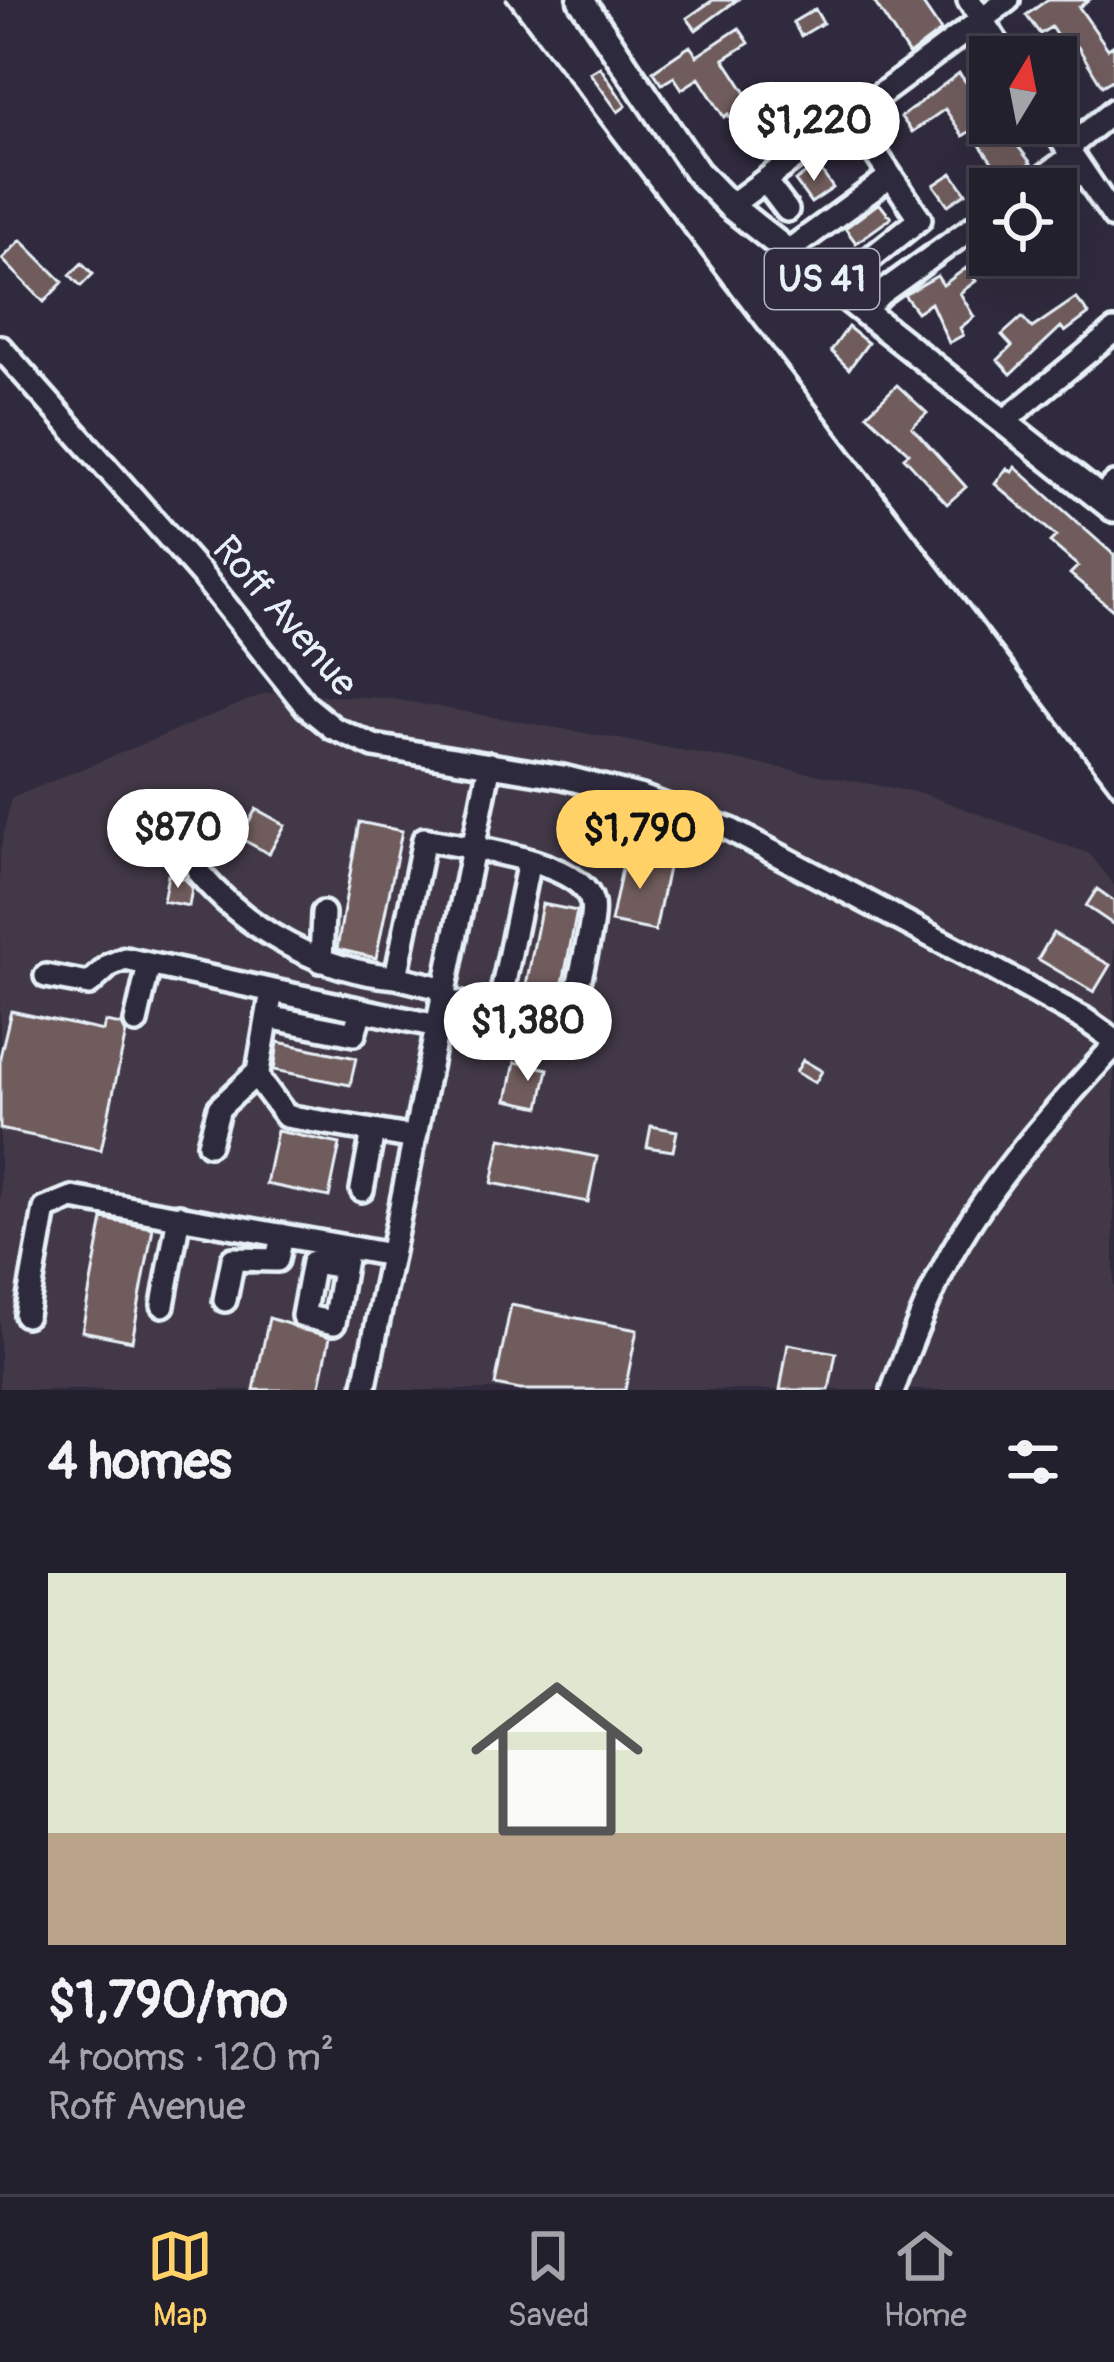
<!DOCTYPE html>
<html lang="en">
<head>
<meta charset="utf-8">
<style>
	body { margin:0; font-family:Pangolin,sans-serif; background:#2f2d3a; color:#f1f3f6; height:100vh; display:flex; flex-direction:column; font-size:45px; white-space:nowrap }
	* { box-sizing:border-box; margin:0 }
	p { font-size:39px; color:#a3a3aa }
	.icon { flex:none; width:66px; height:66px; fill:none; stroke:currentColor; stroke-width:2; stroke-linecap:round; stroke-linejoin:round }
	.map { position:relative; height:1390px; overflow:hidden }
	.drawer { display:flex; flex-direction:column; background:#23202e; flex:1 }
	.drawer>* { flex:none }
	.needle { width:78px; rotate:10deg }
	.buttons { position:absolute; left:969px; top:36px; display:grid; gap:24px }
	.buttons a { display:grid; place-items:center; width:108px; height:108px; border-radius:0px; background:#23202e; box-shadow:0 12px 48px #0002,0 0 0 3px #403e4a; font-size:60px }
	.price { position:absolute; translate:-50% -102px; padding:0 27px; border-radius:42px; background:#fff; color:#222; font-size:39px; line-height:78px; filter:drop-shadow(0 3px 6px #0008) }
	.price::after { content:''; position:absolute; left:50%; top:72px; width:36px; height:27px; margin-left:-18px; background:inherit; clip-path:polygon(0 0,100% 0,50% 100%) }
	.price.selected { background:#ffd166; color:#111 }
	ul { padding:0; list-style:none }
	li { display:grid; align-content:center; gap:24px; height:636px; padding:0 48px }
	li+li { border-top:3px solid #403e4a }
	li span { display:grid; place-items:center; height:372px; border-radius:0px; color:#555 }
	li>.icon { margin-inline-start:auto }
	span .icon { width:216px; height:216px; fill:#fffc; stroke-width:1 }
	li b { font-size:51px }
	h2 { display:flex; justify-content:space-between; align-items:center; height:144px; padding:0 48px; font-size:51px }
	.tabs { display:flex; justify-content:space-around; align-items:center; height:168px; border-top:3px solid #403e4a; background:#23202e; font-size:33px; color:#a3a3aa }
	.tabs a { display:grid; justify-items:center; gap:6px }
	.tabs .selected { color:#ffd166 }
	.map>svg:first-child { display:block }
	.built { fill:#423946 }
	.building { fill:#6f5b5c; stroke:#e8f1f8; stroke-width:3 }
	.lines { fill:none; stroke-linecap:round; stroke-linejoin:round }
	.minor-casing { stroke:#e8f1f8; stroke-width:30 }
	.major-casing { stroke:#e8f1f8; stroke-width:33 }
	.minor { stroke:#2f2a3d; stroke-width:21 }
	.major { stroke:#2f2a3d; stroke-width:24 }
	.rail { stroke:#e8f1f8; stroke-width:4.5 }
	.labels { text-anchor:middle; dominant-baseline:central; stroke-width:9; stroke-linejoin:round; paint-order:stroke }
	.shield { fill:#2f2a3d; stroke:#b0b5c0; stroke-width:3 }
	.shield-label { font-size:36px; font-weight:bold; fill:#e8f1f8 }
	.street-label { font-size:39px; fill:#e8f1f8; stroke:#2f2a3d }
</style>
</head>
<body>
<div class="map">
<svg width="1114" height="1390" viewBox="0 0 1114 1390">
	<rect width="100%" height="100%" fill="#2f2a3d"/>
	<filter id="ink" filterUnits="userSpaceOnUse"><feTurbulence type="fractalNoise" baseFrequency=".00833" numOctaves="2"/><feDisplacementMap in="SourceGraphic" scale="24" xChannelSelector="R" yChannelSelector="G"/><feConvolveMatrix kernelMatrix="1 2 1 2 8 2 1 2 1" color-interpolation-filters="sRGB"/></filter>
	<g filter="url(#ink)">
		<path class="built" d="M 266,693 L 388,698 L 921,793 L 1090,854 L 1114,885 L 1114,1390 L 0,1390 L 0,852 L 11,798 Z"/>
		<path class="building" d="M 713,0 L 737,0 L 696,30 L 687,18 Z
			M 873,0 L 920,0 L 941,31 L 909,55 Z
			M 1047,0 L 1089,0 L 1079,7 L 1108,49 L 1114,45 L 1114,79 L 1102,86 L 1078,47 L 1068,53 L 1051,27 L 1040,34 L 1026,15 Z
			M 815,9 L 823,23 L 801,36 L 793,22 Z
			M 739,28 L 749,43 L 724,59 L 748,96 L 775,82 L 797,115 L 756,146 L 741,122 L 735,126 L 728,114 L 724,117 L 699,78 L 682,89 L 674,77 L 662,84 L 653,71 L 690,46 L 697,56 Z
			M 600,67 L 626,106 L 618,112 L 590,73 Z
			M 959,73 L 977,97 L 984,92 L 990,101 L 990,130 L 1000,123 L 1031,163 L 995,187 L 985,172 L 995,166 L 970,131 L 963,136 L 945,109 L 912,132 L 901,117 Z
			M 817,165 L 833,188 L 811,203 L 795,181 Z
			M 952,173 L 966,193 L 948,205 L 934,185 Z
			M 1065,194 L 1075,211 L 1056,223 L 1056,198 Z
			M 879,203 L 891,218 L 856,243 L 845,228 Z
			M 21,240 L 63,282 L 44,302 L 2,259 Z
			M 997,255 L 1037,255 L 1008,273 Z
			M 82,263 L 93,274 L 81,286 L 70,275 Z
			M 966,268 L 976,281 L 960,293 L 974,317 L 960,328 L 963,335 L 949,343 L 931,303 L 917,312 L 904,295 L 937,276 L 943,285 Z
			M 1076,298 L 1089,314 L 1065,332 L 1061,327 L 1011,374 L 998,360 L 1012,346 L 1002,335 L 1022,317 L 1032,328 Z
			M 848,327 L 868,343 L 849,369 L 831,351 Z
			M 897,385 L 927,413 L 912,427 L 966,487 L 947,504 L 904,457 L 909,453 L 867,414 Z
			M 1015,467 L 1114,555 L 1114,611 L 1070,574 L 1078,566 L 1050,542 L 1056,536 L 995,484 L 1007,468 L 1012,472 Z
			M 256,809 L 285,825 L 269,854 L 240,838 Z
			M 359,822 L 402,831 L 376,958 L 337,949 Z
			M 625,854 L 669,863 L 655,931 L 611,922 Z
			M 168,875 L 185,879 L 192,888 L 189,906 L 163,901 Z
			M 1097,889 L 1114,901 L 1114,925 L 1086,906 Z
			M 542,904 L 577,911 L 559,1003 L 552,1007 L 523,1001 Z
			M 1053,933 L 1110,965 L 1094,992 L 1038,959 Z
			M 11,1011 L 103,1031 L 105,1022 L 122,1025 L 126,1033 L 101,1150 L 0,1129 L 0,1057 Z
			M 278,1042 L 356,1058 L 350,1085 L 274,1070 Z
			M 803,1060 L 822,1071 L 815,1083 L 796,1072 Z
			M 515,1062 L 548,1069 L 540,1107 L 507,1100 Z
			M 651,1126 L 677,1131 L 673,1151 L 647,1147 Z
			M 277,1131 L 340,1144 L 329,1197 L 266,1184 Z
			M 501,1138 L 597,1157 L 588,1202 L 492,1183 Z
			M 103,1219 L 153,1228 L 132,1341 L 82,1331 Z
			M 511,1305 L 637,1330 L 625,1390 L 520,1390 L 495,1385 Z
			M 269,1318 L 330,1337 L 319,1390 L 254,1390 Z
			M 788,1344 L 836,1353 L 829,1390 L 780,1390 Z"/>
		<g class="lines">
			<defs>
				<path id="minor" d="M 969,0 L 1006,57
					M 1050,123 L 1114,217
					M 1067,149 L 1114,110
					M 765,181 L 787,210
					M 1027,189 L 1072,156
					M 730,206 L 1008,0
					M 788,251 L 891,176
					M 833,288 L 920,219 L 851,117
					M 863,312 L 880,294 L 990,215
					M 0,347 L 201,574 L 306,706 L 333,728 L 374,746 L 563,777 L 642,797 L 731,830 L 988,966 L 1084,1019 L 1114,1040
					M 1003,422 L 1114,331
					M 1100,498 L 1114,484
					M 199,873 C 247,930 321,971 396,977
					M 321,961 L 323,913
					M 46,976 L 89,984 L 110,965 L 125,959 L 437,1026
					M 272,991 L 258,1072 L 260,1081 L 286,1116 L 415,1138
					M 442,1000 L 554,1023 L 572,1013 C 576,990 596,922 592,903 C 583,859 462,847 424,839 L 396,977 L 445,989
					M 498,1012 L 529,861
					M 268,1017 L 354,1034 L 361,1010
					M 136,1022 L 149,965
					M 209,1144 L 219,1108 L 258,1072
					M 362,1190 L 373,1131
					M 343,1267 L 313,1262 L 303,1316 L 334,1323 L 347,1247
					M 225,1300 L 233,1259 L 277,1260 L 282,1235
					M 163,1305 L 179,1216
					M 26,1315 L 45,1209 L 72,1198 L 391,1255
					M 364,1390 L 490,764
					M 893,1390 C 910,1343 928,1296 952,1252 C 995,1176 1055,1110 1114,1046"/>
				<path id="major" d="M 581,0 L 697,172 L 730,206 L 1114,509"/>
			</defs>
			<use href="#minor" class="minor-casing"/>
			<use href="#major" class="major-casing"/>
			<use href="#minor" class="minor"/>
			<use href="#major" class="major"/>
			<path class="rail" d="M 507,0 L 1114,795"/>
		</g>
	</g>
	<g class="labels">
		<rect class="shield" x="765" y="249" width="114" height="60" rx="9"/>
		<g class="shield-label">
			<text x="822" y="279">US 41</text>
		</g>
		<g class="street-label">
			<text transform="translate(285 616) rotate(49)">Roff Avenue</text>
		</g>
	</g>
</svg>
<div class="buttons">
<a><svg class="needle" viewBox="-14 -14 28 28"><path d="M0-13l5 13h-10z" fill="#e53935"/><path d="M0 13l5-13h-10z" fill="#a3a3aa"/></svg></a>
<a><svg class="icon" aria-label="locate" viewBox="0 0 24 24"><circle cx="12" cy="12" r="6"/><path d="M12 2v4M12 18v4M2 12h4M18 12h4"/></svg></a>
</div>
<b class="price" style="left:814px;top:184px">$1,220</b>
<b class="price" style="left:178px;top:891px">$870</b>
<b class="price selected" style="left:640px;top:892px">$1,790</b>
<b class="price" style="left:528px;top:1084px">$1,380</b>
</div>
<section class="drawer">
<h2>4 homes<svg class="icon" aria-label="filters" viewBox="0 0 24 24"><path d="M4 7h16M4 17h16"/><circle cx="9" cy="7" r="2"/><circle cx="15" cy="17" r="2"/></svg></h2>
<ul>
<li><span style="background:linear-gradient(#dfe7d0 70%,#b9a48a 0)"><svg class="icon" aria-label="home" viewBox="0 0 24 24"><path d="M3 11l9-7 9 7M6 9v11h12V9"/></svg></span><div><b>$1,790/mo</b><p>4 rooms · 120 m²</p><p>Roff Avenue</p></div></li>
</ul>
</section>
<nav class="tabs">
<a class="selected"><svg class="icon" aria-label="map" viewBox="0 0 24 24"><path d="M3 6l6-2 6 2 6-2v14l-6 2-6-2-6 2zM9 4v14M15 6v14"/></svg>Map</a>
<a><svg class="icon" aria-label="saved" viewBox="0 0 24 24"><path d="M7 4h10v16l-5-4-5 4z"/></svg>Saved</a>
<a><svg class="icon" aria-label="home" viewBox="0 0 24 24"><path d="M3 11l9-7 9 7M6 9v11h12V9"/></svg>Home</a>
</nav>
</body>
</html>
